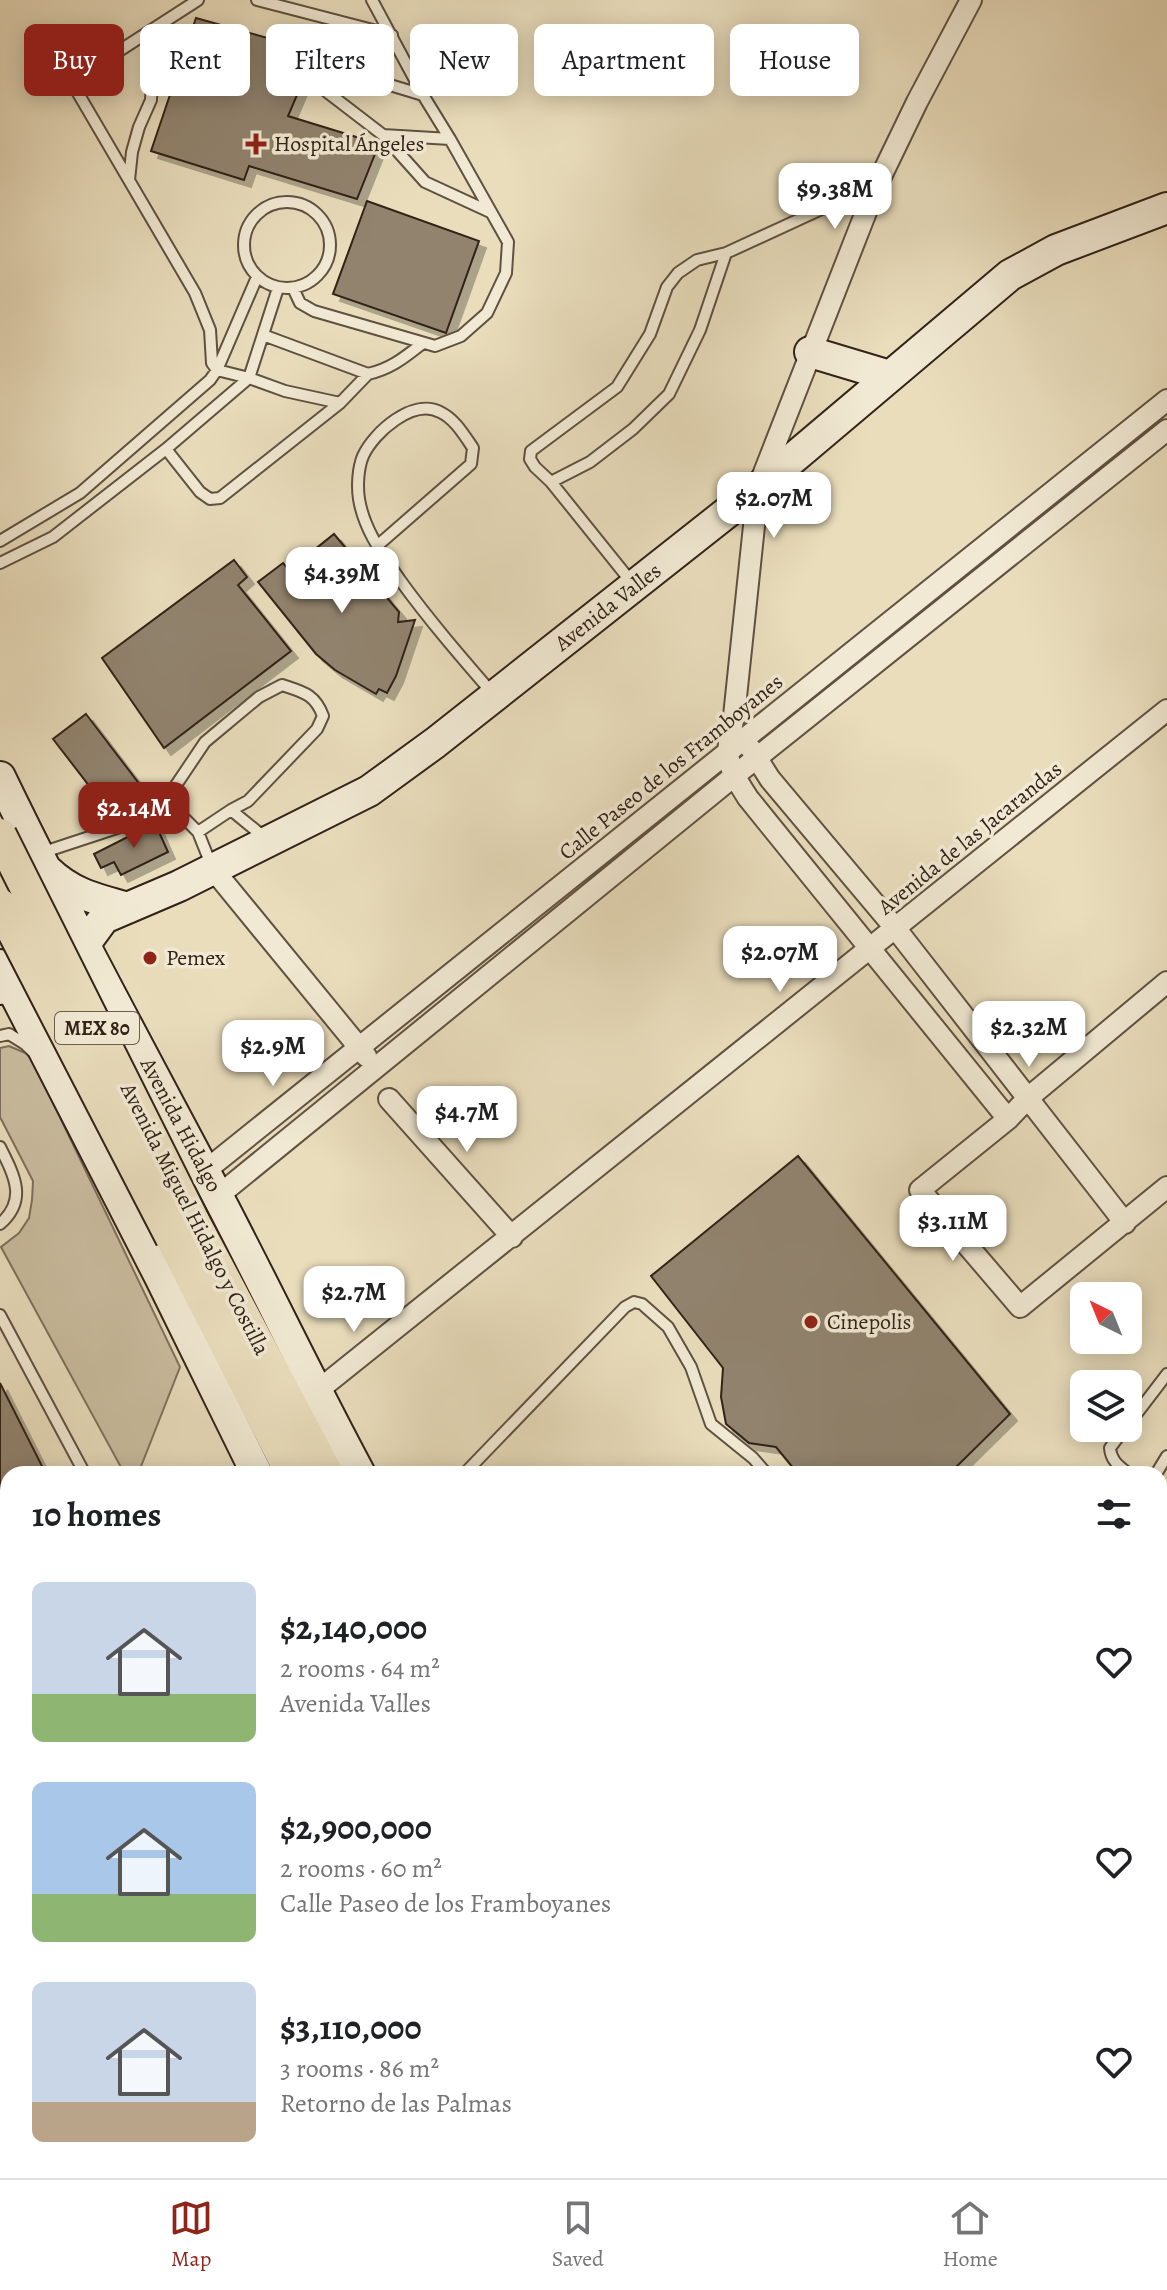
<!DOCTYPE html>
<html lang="en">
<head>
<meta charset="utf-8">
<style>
	body { margin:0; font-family:Alegreya,serif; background:#f2f2f2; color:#202124; height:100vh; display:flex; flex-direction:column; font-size:30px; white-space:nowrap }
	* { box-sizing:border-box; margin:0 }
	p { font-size:26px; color:#757577 }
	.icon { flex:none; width:44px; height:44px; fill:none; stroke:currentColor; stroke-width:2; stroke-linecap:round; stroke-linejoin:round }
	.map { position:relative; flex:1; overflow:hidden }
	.sheet { position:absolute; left:0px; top:1466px; width:1168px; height:712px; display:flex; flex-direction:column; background:#fff; border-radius:24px 24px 0 0; box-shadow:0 4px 20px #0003 }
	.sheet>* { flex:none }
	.guide { position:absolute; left:24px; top:24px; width:1120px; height:72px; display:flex; gap:16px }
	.needle { width:52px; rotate:317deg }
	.fabs { position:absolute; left:1070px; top:1282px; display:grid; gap:16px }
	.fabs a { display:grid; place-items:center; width:72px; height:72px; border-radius:12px; background:#fff; box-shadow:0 4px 20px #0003; font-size:40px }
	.price { position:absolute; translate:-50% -68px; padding:0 18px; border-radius:16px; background:#fff; color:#222; font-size:26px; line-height:52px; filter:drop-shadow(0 2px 4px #0008) }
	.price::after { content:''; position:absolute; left:50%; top:48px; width:24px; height:18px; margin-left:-12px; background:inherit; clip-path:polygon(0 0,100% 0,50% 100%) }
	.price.active { background:#8f2418; color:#fff }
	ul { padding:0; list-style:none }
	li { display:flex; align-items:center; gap:24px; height:200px; padding:0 32px }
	li span { display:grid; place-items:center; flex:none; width:224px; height:160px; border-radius:12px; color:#555 }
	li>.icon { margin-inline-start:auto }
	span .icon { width:96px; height:96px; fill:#fffc; stroke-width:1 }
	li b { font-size:34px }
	h2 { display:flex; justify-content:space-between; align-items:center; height:96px; padding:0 32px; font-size:34px }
	.chip { padding:0 28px; border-radius:12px; background:#fff; box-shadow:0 4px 20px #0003; font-size:28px; line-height:72px }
	.chip.active { background:#8f2418; color:#fff }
	.tab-bar { display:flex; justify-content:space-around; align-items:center; height:112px; border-top:2px solid #e0e0e0; background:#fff; font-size:22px; color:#757577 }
	.tab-bar a { display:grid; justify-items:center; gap:4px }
	.tab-bar .active { color:#8f2418 }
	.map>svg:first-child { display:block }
	.green { fill:#cabda0; stroke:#7e705c; stroke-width:2 }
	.building { fill:#91836e; stroke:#312219; stroke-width:2; filter:url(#shadow) }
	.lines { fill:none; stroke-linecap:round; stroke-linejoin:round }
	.lane-casing { stroke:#5f5142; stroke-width:14 }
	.street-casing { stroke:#5f5142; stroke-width:24 }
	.secondary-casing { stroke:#312219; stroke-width:34 }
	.primary-casing { stroke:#312219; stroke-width:36 }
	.lane { stroke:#f1e9d3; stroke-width:10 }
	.street { stroke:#f1e9d3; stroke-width:20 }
	.secondary { stroke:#f1e9d3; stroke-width:30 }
	.primary { stroke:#e9ddbc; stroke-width:32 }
	.primary-bridge-casing { stroke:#312219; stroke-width:36; stroke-linecap:butt }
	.primary-bridge { stroke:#e9ddbc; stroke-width:32 }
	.poi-dot { fill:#8f2418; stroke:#f1e9d3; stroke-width:3 }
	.labels { text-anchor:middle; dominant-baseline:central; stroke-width:7; stroke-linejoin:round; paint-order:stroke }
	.shield { fill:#f1e9d3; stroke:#6b5e51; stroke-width:2 }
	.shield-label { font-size:20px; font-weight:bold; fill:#312219 }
	.poi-label { font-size:22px; fill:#312219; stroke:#f1e9d3; text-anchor:start }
	.street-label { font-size:22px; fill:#312219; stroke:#f1e9d3 }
</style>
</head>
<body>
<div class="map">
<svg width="1167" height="2178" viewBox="0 0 1167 2178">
	<defs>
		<filter id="shadow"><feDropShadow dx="7" dy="7" stdDeviation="0" flood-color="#0004"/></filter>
	</defs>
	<rect width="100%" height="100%" fill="#e9ddbc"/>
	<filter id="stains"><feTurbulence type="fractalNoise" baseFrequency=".0025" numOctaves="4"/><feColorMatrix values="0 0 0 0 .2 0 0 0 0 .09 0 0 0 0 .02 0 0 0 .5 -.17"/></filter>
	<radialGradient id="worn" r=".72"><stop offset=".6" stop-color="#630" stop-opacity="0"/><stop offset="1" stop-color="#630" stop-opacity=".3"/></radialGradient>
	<path class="green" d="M 9,1046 L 30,1055 L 180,1367 L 138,1474 L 113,1474 L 122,1469 L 1,1247 L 19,1233 L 29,1218 L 32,1200 L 33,1181 L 0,1117 L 0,1048 Z"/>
	<path class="building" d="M 196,18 L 296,46 L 282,81 L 300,88 L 288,116 L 379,144 L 357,199 L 249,166 L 244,180 L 151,151 Z
		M 367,201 L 479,241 L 446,333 L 333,294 Z
		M 334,534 L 399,612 L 398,622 L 415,620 L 396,676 L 387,693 L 379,689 L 376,694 L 335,670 L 316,654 L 258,582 L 283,563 L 289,570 Z
		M 234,560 L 247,577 L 238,585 L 291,651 L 164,748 L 102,658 Z
		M 86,714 L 147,794 L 114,818 L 53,739 Z
		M 155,823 L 168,852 L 121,875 L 114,862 L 101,868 L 94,854 Z
		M 798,1156 L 1010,1414 L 949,1474 L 798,1474 L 776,1447 L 749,1443 L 726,1424 L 721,1397 L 723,1368 L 651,1276 Z
		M 0,1383 L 46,1474 L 8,1474 L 8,1519 L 0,1523 Z
		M 116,2170 L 164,2170 L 166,2178 L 118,2178 Z
		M 350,2170 L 437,2170 L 421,2178 L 336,2178 Z"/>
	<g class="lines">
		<defs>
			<path id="lane" d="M 198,0 L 77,78 L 75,88 L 195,293 L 210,330 L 212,363 L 217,370 L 249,378 L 285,391 L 340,403
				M 257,0 L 392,35
				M 337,21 L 322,86 L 327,92 L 383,135 L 425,182 L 490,212
				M 327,66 L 423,95
				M 383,135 L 450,139
				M 129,180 L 132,152 L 139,127 L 151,100 L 152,80
				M244 245a43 43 0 1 1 86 0a43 43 0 1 1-86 0Z
				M 293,288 L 300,303 L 314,311 L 435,346 L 461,336 L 487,313 L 506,273 L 508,242 L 450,139 L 423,95 L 372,0
				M 263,335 L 368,374 C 391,369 405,357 423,343
				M 166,449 L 200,492 L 210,499 L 220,498 L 340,403 L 368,374
				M 551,482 L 590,462 L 633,429 L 669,394 L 700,330 L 726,253
				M 0,541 L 80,493 L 210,380 L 217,370 L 257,277
				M 377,546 L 471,464 L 473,448 C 464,435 455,419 440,412 C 413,398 374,432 363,456 C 358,468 357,486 359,499 C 364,530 383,555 400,580 C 429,620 461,657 493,694
				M 0,563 L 53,537 L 166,449 L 249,378 L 278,288
				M 633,584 L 551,482 L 535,467 L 530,459 L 531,451 L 617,387 L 650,334 L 667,287 L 678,273 L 697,260 L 726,253 L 826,207 L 875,189
				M 166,800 L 205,742 L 259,697 L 282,685 C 303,692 315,694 323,716 L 317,729 L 248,801 L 231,810
				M 198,832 L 212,867
				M 41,853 L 132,823 L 166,800 L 198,832 L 231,810 L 264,837
				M 0,1036 L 9,1034 L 25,1044 L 32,1051
				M 0,1147 C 14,1175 28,1200 0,1224
				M 0,1315 L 85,1474
				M 1128,1425 L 1167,1374
				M 1125,1428 L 1110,1448 C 1111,1461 1119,1466 1129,1474
				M 464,1474 L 625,1307 L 634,1302 L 642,1304 L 668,1327 L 691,1367 L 711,1424 L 753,1458 L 767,1474
				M 1156,1474 L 1167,1456
				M 1160,1547 L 1167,1538
				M 0,1556 L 8,1552
				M 1160,1693 L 1167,1699
				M 1160,1795 L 1167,1785
				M 186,2170 L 187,2178
				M 900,2170 L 910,2178
				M 246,2178 L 265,2170
				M 974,2178 L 979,2170
				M 1026,2178 L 1031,2170
				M 1084,2178 L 1089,2170"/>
			<path id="street" d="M 971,0 L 917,102 L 875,189 L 758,488 L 734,716 C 725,758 725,762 748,798 L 1008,1119
				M 751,749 L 770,779 L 896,929 L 1125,1223
				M 212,868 L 366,1056
				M 1167,982 L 1028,1098 L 1008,1119 L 920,1190 L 1020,1307 L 1167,1187
				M 389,1099 L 512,1237
				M 205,1171 L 1167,400
				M 218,1196 L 744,768 L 1167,430
				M 316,1392 L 1167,710
				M 0,1628 L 8,1626
				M 0,2142 L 8,2151
				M 14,2170 L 15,2178"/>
			<path id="secondary" d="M 810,352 L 890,376
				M 0,777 C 68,918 143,1055 216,1193 C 265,1286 310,1381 360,1474
				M 48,871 C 72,894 96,899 128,908
				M 0,965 L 160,1277 L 257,1474
				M 0,989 L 85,944 L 104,918 L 179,886 L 369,791 L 435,743 L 758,488 L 1010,275 L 1056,250 L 1167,208
				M 1160,2066 L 1167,2070
				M 1160,2156 L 1167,2159
				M 844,2178 L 856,2170"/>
			<path id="primary" d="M 193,1221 L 327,1474
				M 172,1238 L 292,1474
				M 1160,2089 L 1167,2093
				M 1160,2130 L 1167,2133"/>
		</defs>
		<use href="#lane" class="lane-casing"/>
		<use href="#street" class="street-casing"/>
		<use href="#secondary" class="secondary-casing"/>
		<use href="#primary" class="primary-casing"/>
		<use href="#lane" class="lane"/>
		<use href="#street" class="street"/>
		<use href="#secondary" class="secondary"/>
		<use href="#primary" class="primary"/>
		<defs>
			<path id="primary-bridge" d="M 0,835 L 193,1221
				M 0,905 L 172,1238"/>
		</defs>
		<use href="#primary-bridge" class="primary-bridge-casing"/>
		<use href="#primary-bridge" class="primary-bridge"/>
	</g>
	<g class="poi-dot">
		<path d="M252 132h8v8h8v8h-8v8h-8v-8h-8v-8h8z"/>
		<circle cx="150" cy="958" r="8"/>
		<circle cx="811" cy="1322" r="8"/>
	</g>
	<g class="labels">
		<rect class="shield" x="55" y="1012" width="84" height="32" rx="6"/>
		<g class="shield-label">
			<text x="97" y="1028">MEX 80</text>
		</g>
		<g class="poi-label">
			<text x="274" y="144">Hospital Ángeles</text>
			<text x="166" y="958">Pemex</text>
			<text x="827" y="1322">Cinepolis</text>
		</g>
		<g class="street-label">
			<text transform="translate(608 607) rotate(-38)">Avenida Valles</text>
			<text transform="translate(671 767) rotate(-39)">Calle Paseo de los Framboyanes</text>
			<text transform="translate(970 838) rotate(-39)">Avenida de las Jacarandas</text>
			<text transform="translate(181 1125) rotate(62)">Avenida Hidalgo</text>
			<text transform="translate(195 1219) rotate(63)">Avenida Miguel Hidalgo y Costilla</text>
		</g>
	</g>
	<rect width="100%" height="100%" filter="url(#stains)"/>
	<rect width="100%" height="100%" fill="url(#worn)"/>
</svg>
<div class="fabs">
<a><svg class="needle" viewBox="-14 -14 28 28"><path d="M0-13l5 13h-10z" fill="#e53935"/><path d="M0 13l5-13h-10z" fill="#757577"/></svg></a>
<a><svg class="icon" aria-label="layers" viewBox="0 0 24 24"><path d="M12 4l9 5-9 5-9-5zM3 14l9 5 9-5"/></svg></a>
</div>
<b class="price" style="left:835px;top:231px">$9.38M</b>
<b class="price" style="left:774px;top:540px">$2.07M</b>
<b class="price" style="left:342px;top:615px">$4.39M</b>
<b class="price active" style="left:134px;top:850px">$2.14M</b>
<b class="price" style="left:780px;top:994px">$2.07M</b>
<b class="price" style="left:1029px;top:1069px">$2.32M</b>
<b class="price" style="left:273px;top:1088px">$2.9M</b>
<b class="price" style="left:467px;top:1154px">$4.7M</b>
<b class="price" style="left:953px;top:1263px">$3.11M</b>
<b class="price" style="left:354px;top:1334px">$2.7M</b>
<div class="guide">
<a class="chip active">Buy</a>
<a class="chip">Rent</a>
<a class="chip">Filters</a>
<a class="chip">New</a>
<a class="chip">Apartment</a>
<a class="chip">House</a>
</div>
<section class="sheet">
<h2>10 homes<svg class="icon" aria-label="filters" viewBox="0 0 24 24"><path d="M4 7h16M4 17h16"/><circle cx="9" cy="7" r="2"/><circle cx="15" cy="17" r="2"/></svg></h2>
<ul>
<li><span style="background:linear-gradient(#c9d6e8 70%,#8fb573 0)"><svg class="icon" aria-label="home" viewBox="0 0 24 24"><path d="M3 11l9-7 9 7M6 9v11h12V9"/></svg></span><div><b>$2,140,000</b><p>2 rooms · 64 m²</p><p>Avenida Valles</p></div><svg class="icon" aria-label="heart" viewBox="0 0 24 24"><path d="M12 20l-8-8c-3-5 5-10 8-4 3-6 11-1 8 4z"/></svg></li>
<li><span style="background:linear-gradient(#a9c7e8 70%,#8fb573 0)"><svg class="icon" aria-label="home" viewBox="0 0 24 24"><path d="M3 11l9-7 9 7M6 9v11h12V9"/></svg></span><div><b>$2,900,000</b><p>2 rooms · 60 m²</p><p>Calle Paseo de los Framboyanes</p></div><svg class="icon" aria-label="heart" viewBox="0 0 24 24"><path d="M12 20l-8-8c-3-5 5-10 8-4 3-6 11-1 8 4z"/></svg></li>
<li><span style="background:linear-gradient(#c9d6e8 75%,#b9a48a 0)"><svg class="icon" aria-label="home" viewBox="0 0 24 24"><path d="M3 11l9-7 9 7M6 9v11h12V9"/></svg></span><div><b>$3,110,000</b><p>3 rooms · 86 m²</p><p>Retorno de las Palmas</p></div><svg class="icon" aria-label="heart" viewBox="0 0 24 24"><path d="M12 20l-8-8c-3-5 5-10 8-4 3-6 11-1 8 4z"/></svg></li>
</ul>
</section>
</div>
<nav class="tab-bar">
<a class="active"><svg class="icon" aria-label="map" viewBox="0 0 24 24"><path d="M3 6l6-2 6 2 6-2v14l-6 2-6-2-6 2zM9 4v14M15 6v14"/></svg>Map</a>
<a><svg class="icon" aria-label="saved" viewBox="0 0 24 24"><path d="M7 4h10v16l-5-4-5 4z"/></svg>Saved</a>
<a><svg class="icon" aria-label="home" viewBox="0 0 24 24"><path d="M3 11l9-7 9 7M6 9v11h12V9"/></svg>Home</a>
</nav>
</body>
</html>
